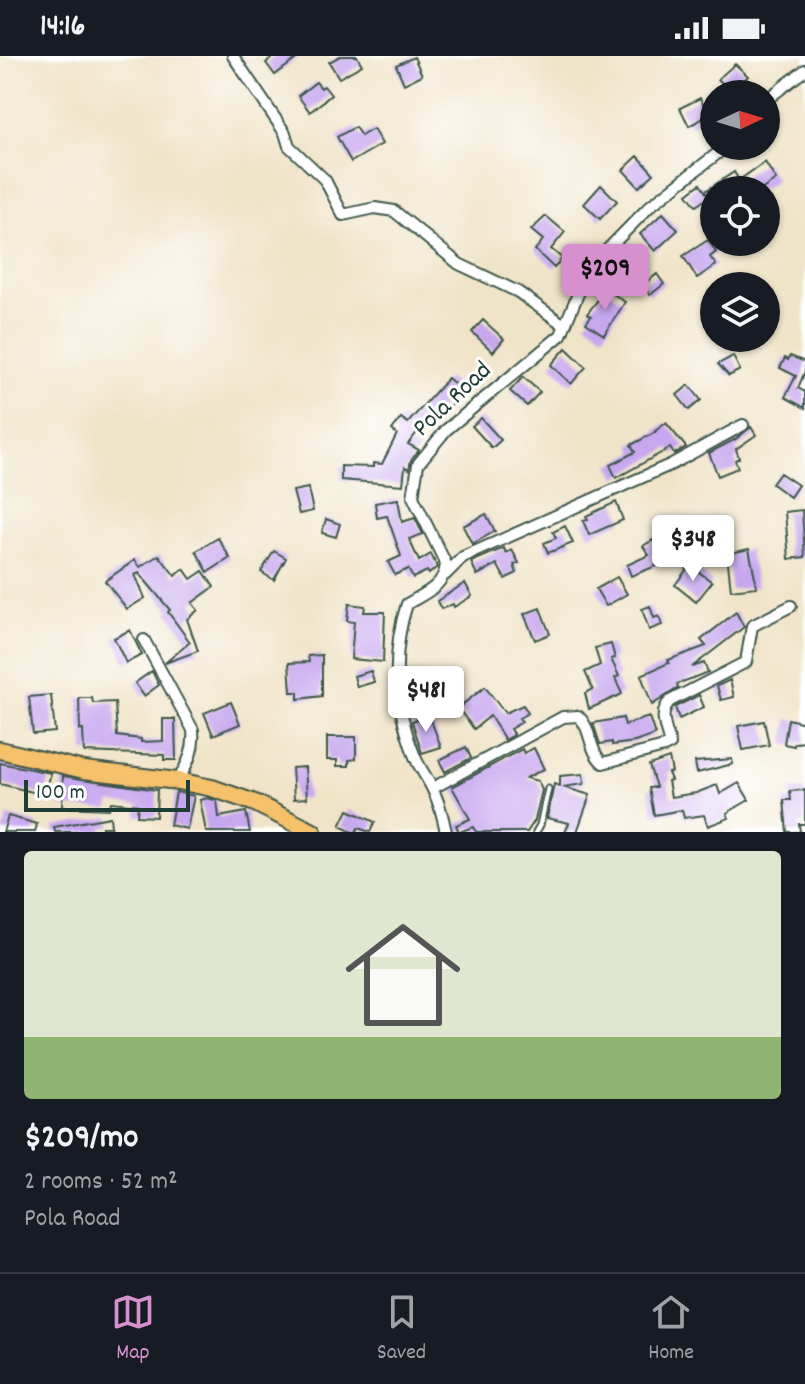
<!DOCTYPE html>
<html lang="en">
<head>
<meta charset="utf-8">
<style>
	body { margin:0; font-family:Dekko,sans-serif; background:#242831; color:#f1f3f6; height:100vh; display:flex; flex-direction:column; font-size:30px; white-space:nowrap }
	* { box-sizing:border-box; margin:0 }
	p { font-size:26px; color:#9ea1a6 }
	.icon { flex:none; width:44px; height:44px; fill:none; stroke:currentColor; stroke-width:2; stroke-linecap:round; stroke-linejoin:round }
	.map { position:relative; height:776px; overflow:hidden }
	.side { display:flex; flex-direction:column; background:#171b24; flex:1 }
	.side>* { flex:none }
	.needle { width:52px; rotate:86deg }
	.fabs { position:absolute; left:700px; top:24px; display:grid; gap:16px }
	.fabs a { display:grid; place-items:center; width:80px; height:80px; border-radius:50%; background:#171b24; box-shadow:0 2px 6px #0004; font-size:40px }
	.scale { position:absolute; left:24px; bottom:20px; width:166px; box-sizing:border-box; padding-left:8px; border:4px solid #1f3d34; border-top:0; font-size:22px; line-height:28px; white-space:nowrap; color:#1f3d34; -webkit-text-stroke:6px #fff; paint-order:stroke }
	.price { position:absolute; translate:-50% -68px; padding:0 18px; border-radius:8px; background:#fff; color:#222; font-size:26px; line-height:52px; filter:drop-shadow(0 2px 4px #0008) }
	.price::after { content:''; position:absolute; left:50%; top:48px; width:24px; height:18px; margin-left:-12px; background:inherit; clip-path:polygon(0 0,100% 0,50% 100%) }
	.price.current { background:#d690ce; color:#111 }
	ul { padding:0; list-style:none }
	li { display:grid; align-content:center; gap:16px; height:424px; padding:0 24px }
	li span { display:grid; place-items:center; height:248px; border-radius:8px; color:#555 }
	li>.icon { margin-inline-start:auto }
	span .icon { width:144px; height:144px; fill:#fffc; stroke-width:1 }
	li b { font-size:34px }
	.status { display:flex; justify-content:space-between; align-items:center; height:56px; padding:0 40px; background:#171b24; direction:ltr }
	.status svg { height:22px; fill:currentColor }
	.tabs { display:flex; justify-content:space-around; align-items:center; height:112px; border-top:2px solid #363941; background:#171b24; font-size:22px; color:#9ea1a6 }
	.tabs a { display:grid; justify-items:center; gap:4px }
	.tabs .current { color:#d690ce }
	.map>svg:first-child { display:block }
	.building { fill:#c7a7ef }
	.lines { fill:none; stroke-linecap:round; stroke-linejoin:round }
	.lane-casing { stroke:#3e564a; stroke-width:9 }
	.street-casing { stroke:#3e564a; stroke-width:14 }
	.primary-casing { stroke:#3e564a; stroke-width:20 }
	.lane { stroke:#fff; stroke-width:5 }
	.street { stroke:#fff; stroke-width:10 }
	.primary { stroke:#f5c16b; stroke-width:16 }
	.labels { text-anchor:middle; dominant-baseline:central; stroke-width:6; stroke-linejoin:round; paint-order:stroke }
	.street-label { font-size:26px; fill:#1f3d34; stroke:#fff }
</style>
</head>
<body>
<div class="status"><b>14:16</b><svg viewBox="0 0 49 12"><path d="M0 12V9h3v3zM5 12V6h3v6zM10 12V3h3v9zM15 12V0h3v12zM26 1h20v11H26zM47 4h2v5h-2z"/></svg></div>
<div class="map">
<svg width="805" height="776" viewBox="0 0 805 776">
	<rect width="100%" height="100%" fill="#fff"/>
	<filter id="ink" filterUnits="userSpaceOnUse"><feTurbulence type="fractalNoise" baseFrequency=".0125" numOctaves="2"/><feDisplacementMap in="SourceGraphic" scale="16" xChannelSelector="R" yChannelSelector="G"/><feConvolveMatrix kernelMatrix="1 2 1 2 8 2 1 2 1" color-interpolation-filters="sRGB"/></filter>
	<filter id="wash" filterUnits="userSpaceOnUse"><feTurbulence type="fractalNoise" baseFrequency=".006" numOctaves="4" result="noise"/><feDisplacementMap in="SourceGraphic" scale="32" xChannelSelector="R" yChannelSelector="G"/><feGaussianBlur stdDeviation="1.8" result="paint"/><feColorMatrix in="noise" values="0 0 0 0 0 0 0 0 0 0 0 0 0 0 0 0 0 1.4 0 .05"/><feComposite in="paint" operator="in"/></filter>
	<g filter="url(#wash)">
		<rect width="100%" height="100%" fill="#f0e4c8"/>
		<g id="blocks">
			<path class="building" d="M 274,0 L 300,0 L 275,19 L 266,7 Z
				M 340,0 L 357,0 L 362,9 L 339,22 L 329,6 Z
				M 414,1 L 422,19 L 404,28 L 396,9 Z
				M 735,8 L 748,20 L 733,38 L 718,23 Z
				M 316,26 L 321,32 L 324,30 L 331,39 L 310,56 L 298,40 Z
				M 700,42 L 709,59 L 689,70 L 680,52 Z
				M 355,71 L 361,80 L 373,73 L 382,88 L 351,106 L 337,81 Z
				M 638,100 L 654,118 L 639,131 L 623,114 Z
				M 765,106 L 776,124 L 761,134 L 707,134 L 734,116 L 739,124 Z
				M 700,128 L 709,141 L 696,150 L 687,138 Z
				M 601,129 L 617,145 L 600,163 L 584,148 Z
				M 663,157 L 678,174 L 655,195 L 640,178 Z
				M 546,160 L 565,176 L 551,193 L 562,202 L 554,212 L 535,194 L 543,184 L 531,174 Z
				M 708,184 L 716,196 L 710,201 L 716,209 L 697,222 L 683,200 Z
				M 657,218 L 664,228 L 650,239 L 643,229 Z
				M 606,233 L 625,246 L 604,279 L 586,267 L 591,260 L 587,258 Z
				M 483,264 L 504,283 L 493,296 L 472,276 Z
				M 566,292 L 586,311 L 571,328 L 551,309 Z
				M 733,300 L 740,314 L 729,320 L 718,308 Z
				M 790,300 L 805,306 L 805,315 L 798,332 L 805,336 L 805,352 L 785,341 L 796,320 L 780,312 L 785,302 L 788,304 Z
				M 523,321 L 540,336 L 527,350 L 510,335 Z
				M 448,322 L 463,335 L 448,352 L 444,348 L 427,367 L 426,365 L 408,388 L 419,394 L 411,404 L 409,413 L 405,411 L 403,429 L 341,424 L 341,410 L 373,411 L 373,407 L 382,408 L 397,378 L 392,374 L 401,362 L 408,367 Z
				M 689,329 L 701,344 L 689,354 L 677,339 Z
				M 481,362 L 501,384 L 492,392 L 472,370 Z
				M 666,367 L 686,391 L 674,398 L 670,392 L 616,422 L 610,409 L 635,396 L 631,389 L 656,376 L 655,375 Z
				M 751,371 L 756,379 L 736,393 L 739,402 L 735,404 L 738,412 L 718,420 L 709,397 L 736,383 Z
				M 780,417 L 798,429 L 790,441 L 772,428 Z
				M 308,432 L 313,455 L 299,458 L 293,435 Z
				M 398,443 L 402,466 L 415,462 L 423,478 L 409,483 L 419,505 L 431,498 L 437,511 L 429,518 L 427,515 L 413,522 L 408,513 L 395,519 L 388,506 L 401,500 L 387,460 L 377,462 L 375,447 Z
				M 616,446 L 623,464 L 589,479 L 583,465 L 588,464 L 586,460 Z
				M 802,454 L 805,501 L 789,503 L 785,456 Z
				M 486,458 L 495,475 L 472,488 L 463,470 Z
				M 326,463 L 340,468 L 336,481 L 322,477 Z
				M 565,470 L 573,487 L 548,497 L 544,487 L 556,482 L 553,476 Z
				M 218,482 L 230,502 L 208,516 L 196,495 Z
				M 653,484 L 666,506 L 631,520 L 627,509 L 649,499 L 643,490 Z
				M 504,492 L 506,497 L 512,494 L 519,507 L 514,509 L 517,517 L 505,523 L 497,508 L 477,519 L 471,506 Z
				M 749,493 L 757,531 L 731,534 L 727,498 Z
				M 274,495 L 286,502 L 274,524 L 261,516 Z
				M 159,499 L 175,520 L 184,513 L 191,523 L 203,515 L 214,531 L 192,547 L 198,554 L 187,563 L 198,595 L 165,607 L 190,586 L 168,556 L 170,554 L 139,517 L 135,519 L 145,542 L 127,553 L 105,525 L 135,504 L 140,511 Z
				M 690,509 L 712,526 L 696,546 L 675,529 Z
				M 617,521 L 627,538 L 606,550 L 596,533 Z
				M 465,527 L 472,540 L 454,551 L 453,548 L 441,553 L 437,545 Z
				M 349,548 L 365,550 L 364,556 L 385,556 L 383,606 L 351,603 L 354,566 L 347,565 Z
				M 650,550 L 654,562 L 659,560 L 662,569 L 649,574 L 642,553 Z
				M 540,552 L 550,578 L 535,584 L 524,558 Z
				M 736,556 L 744,571 L 692,611 L 704,607 L 708,616 L 677,628 L 678,632 L 652,649 L 641,619 L 669,607 L 668,604 L 706,590 L 701,584 Z
				M 130,574 L 142,599 L 126,607 L 114,582 Z
				M 611,588 L 615,602 L 611,603 L 619,620 L 615,622 L 622,638 L 589,653 L 585,637 L 593,633 L 585,616 L 600,609 L 595,592 Z
				M 322,599 L 322,640 L 298,643 L 298,636 L 291,636 L 289,607 L 309,606 L 308,600 Z
				M 152,615 L 159,629 L 144,640 L 135,627 Z
				M 371,615 L 374,626 L 357,631 L 354,620 Z
				M 730,624 L 734,641 L 721,644 L 717,630 Z
				M 485,631 L 505,657 L 523,649 L 528,657 L 519,662 L 522,666 L 510,673 L 514,679 L 505,684 L 490,660 L 474,673 L 458,652 Z
				M 51,639 L 55,676 L 33,678 L 29,641 Z
				M 699,639 L 704,651 L 679,663 L 675,651 Z
				M 79,642 L 92,642 L 93,647 L 115,646 L 117,680 L 141,683 L 141,686 L 163,685 L 163,663 L 175,663 L 176,704 L 164,704 L 164,699 L 84,696 L 83,674 L 80,674 Z
				M 231,646 L 240,668 L 213,679 L 204,657 Z
				M 429,659 L 441,691 L 422,697 L 412,665 Z
				M 649,661 L 655,679 L 635,686 L 612,689 L 612,686 L 600,688 L 593,667 L 623,662 L 625,669 Z
				M 788,663 L 805,667 L 805,686 L 795,687 L 794,690 L 784,688 Z
				M 764,665 L 769,689 L 743,694 L 738,670 Z
				M 327,681 L 356,681 L 356,703 L 349,704 L 349,710 L 337,710 L 337,704 L 327,704 Z
				M 466,691 L 471,702 L 445,716 L 439,704 Z
				M 534,692 L 544,713 L 526,722 L 538,725 L 542,734 L 535,764 L 527,776 L 476,776 L 473,771 L 459,776 L 456,769 L 470,763 L 452,731 L 522,693 L 524,697 Z
				M 669,702 L 672,716 L 668,717 L 671,724 L 668,725 L 671,741 L 696,737 L 717,729 L 720,738 L 739,727 L 749,744 L 727,757 L 729,762 L 708,770 L 704,759 L 684,762 L 682,754 L 654,759 L 649,732 L 656,731 L 649,709 Z
				M 732,703 L 733,708 L 697,717 L 695,706 Z
				M 0,707 L 51,717 L 45,739 L 0,728 Z
				M 305,711 L 307,742 L 294,743 L 292,712 Z
				M 583,718 L 584,728 L 563,731 L 590,739 L 577,776 L 565,776 L 569,767 L 547,762 L 554,728 L 560,730 L 560,720 Z
				M 63,720 L 157,734 L 156,761 L 137,760 L 138,749 L 111,746 L 109,753 L 62,751 Z
				M 805,734 L 805,768 L 799,768 L 800,776 L 787,776 L 784,744 L 791,744 L 790,735 Z
				M 176,736 L 194,740 L 187,773 L 170,769 Z
				M 208,742 L 217,745 L 219,761 L 246,756 L 250,776 L 206,776 L 200,744 Z
				M 348,754 L 375,766 L 370,776 L 358,772 L 356,776 L 352,776 L 340,770 Z
				M 8,760 L 37,768 L 35,776 L 3,776 Z
				M 110,761 L 111,771 L 102,771 L 103,776 L 55,776 L 54,771 Z"/>
		</g>
	</g>
	<g filter="url(#ink)">
		<use href="#blocks" fill-opacity="0" stroke="#3e564a" stroke-width="2"/>
		<g class="lines">
			<defs>
				<path id="lane" d="M 536,776 L 540,769 L 548,733"/>
				<path id="street" d="M 233,0 L 285,77 L 289,90 L 325,124 L 343,159 L 375,152 L 394,155 L 459,208 L 518,236 L 564,269
					M 766,44 L 805,14
					M 445,519 L 463,501 L 672,408 L 743,369
					M 144,584 L 193,674 C 195,695 187,708 178,725
					M 433,732 L 563,661 L 578,660 C 592,672 588,694 603,707 L 664,691 L 670,688 C 666,673 658,657 670,645 L 746,606 L 752,570 L 791,550
					M 446,776 C 443,761 440,748 433,734 C 428,723 420,713 415,701 C 395,650 390,600 407,548 C 425,537 444,531 446,508 L 413,441 L 418,408 L 446,374 L 561,279 L 580,233 L 607,194 L 650,150 L 727,90"/>
				<path id="primary" d="M 0,694 L 84,714 L 178,725 L 212,732 L 255,747 L 313,776"/>
			</defs>
			<use href="#lane" class="lane-casing"/>
			<use href="#street" class="street-casing"/>
			<use href="#primary" class="primary-casing"/>
			<use href="#lane" class="lane"/>
			<use href="#street" class="street"/>
			<use href="#primary" class="primary"/>
		</g>
	</g>
	<g class="labels">
		<g class="street-label">
			<text transform="translate(453 344) rotate(-43)">Pola Road</text>
		</g>
	</g>
</svg>
<div class="fabs">
<a><svg class="needle" viewBox="-14 -14 28 28"><path d="M0-13l5 13h-10z" fill="#e53935"/><path d="M0 13l5-13h-10z" fill="#9ea1a6"/></svg></a>
<a><svg class="icon" aria-label="locate" viewBox="0 0 24 24"><circle cx="12" cy="12" r="6"/><path d="M12 2v4M12 18v4M2 12h4M18 12h4"/></svg></a>
<a><svg class="icon" aria-label="layers" viewBox="0 0 24 24"><path d="M12 4l9 5-9 5-9-5zM3 14l9 5 9-5"/></svg></a>
</div>
<div class="scale">100 m</div>
<b class="price current" style="left:605px;top:256px">$209</b>
<b class="price" style="left:693px;top:527px">$348</b>
<b class="price" style="left:426px;top:678px">$481</b>
</div>
<section class="side">
<ul>
<li><span style="background:linear-gradient(#dfe7d0 75%,#8fb573 0)"><svg class="icon" aria-label="home" viewBox="0 0 24 24"><path d="M3 11l9-7 9 7M6 9v11h12V9"/></svg></span><div><b>$209/mo</b><p>2 rooms · 52 m²</p><p>Pola Road</p></div></li>
</ul>
</section>
<nav class="tabs">
<a class="current"><svg class="icon" aria-label="map" viewBox="0 0 24 24"><path d="M3 6l6-2 6 2 6-2v14l-6 2-6-2-6 2zM9 4v14M15 6v14"/></svg>Map</a>
<a><svg class="icon" aria-label="saved" viewBox="0 0 24 24"><path d="M7 4h10v16l-5-4-5 4z"/></svg>Saved</a>
<a><svg class="icon" aria-label="home" viewBox="0 0 24 24"><path d="M3 11l9-7 9 7M6 9v11h12V9"/></svg>Home</a>
</nav>
</body>
</html>
